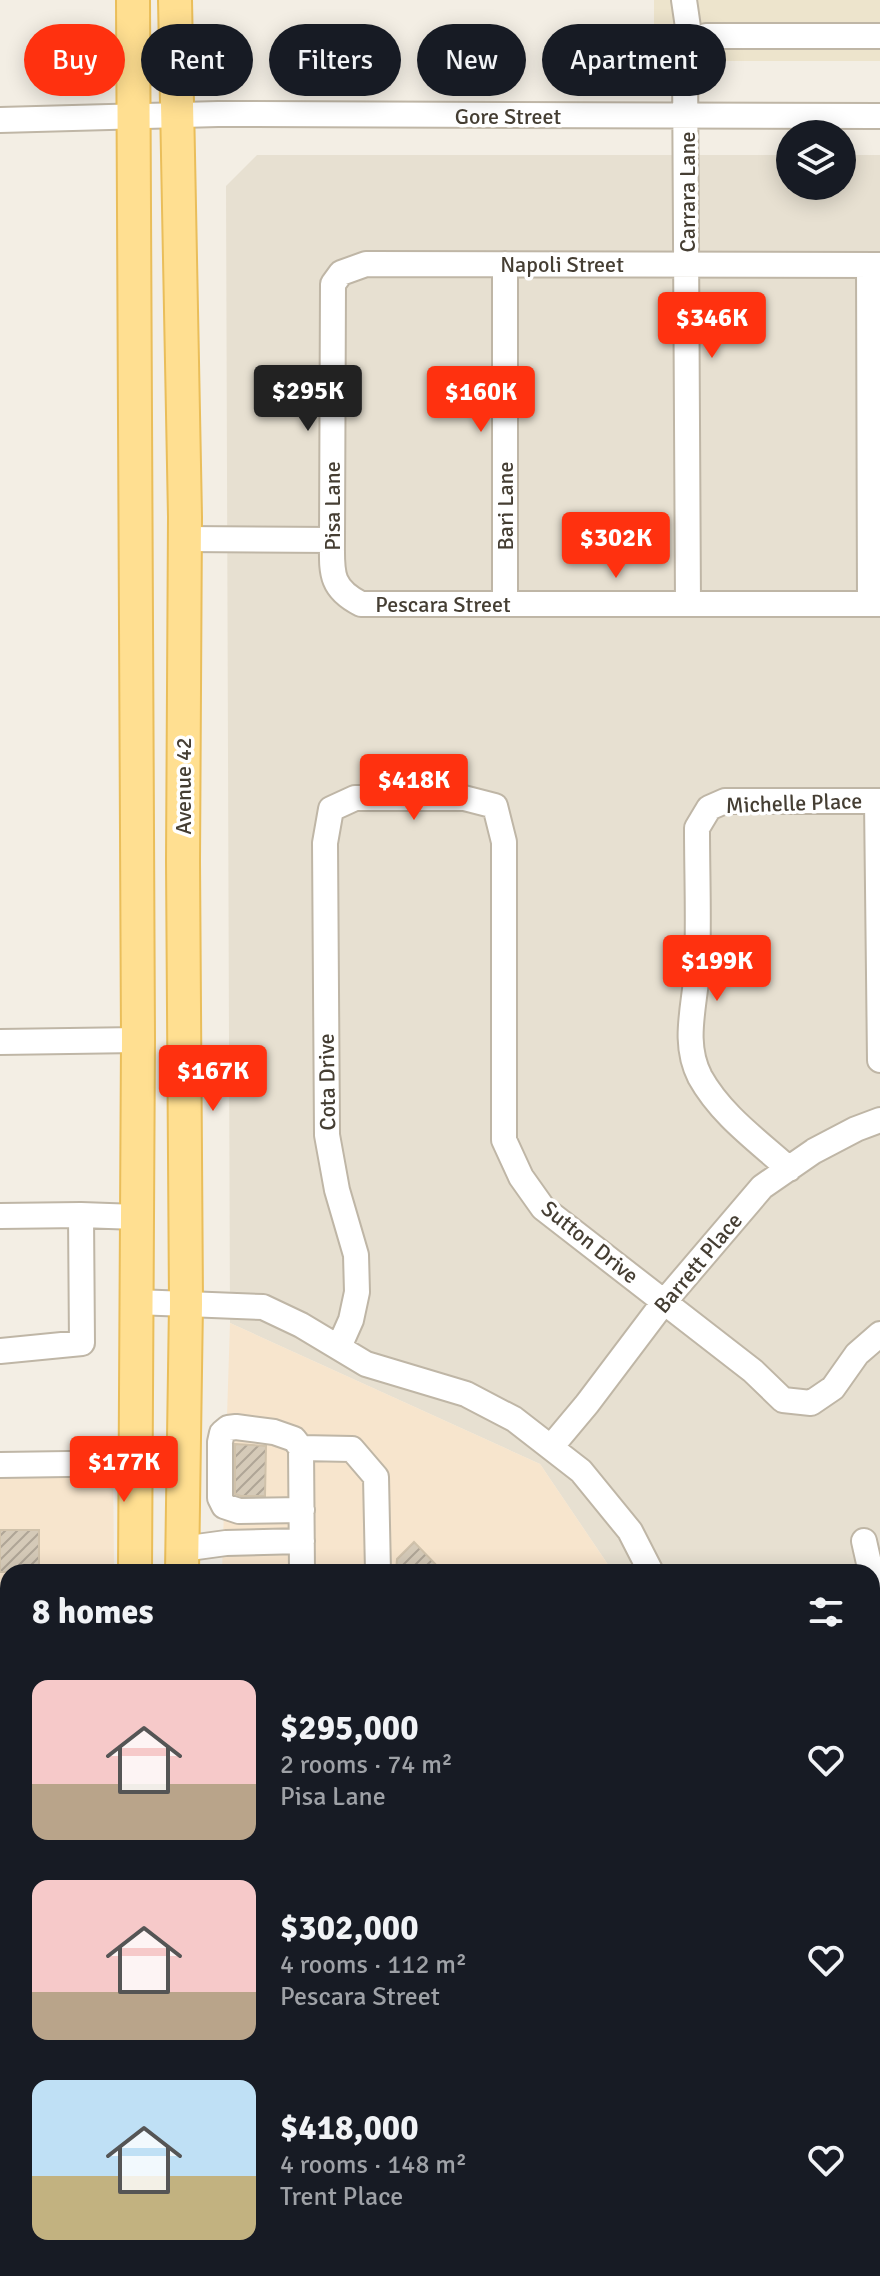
<!DOCTYPE html>
<html lang="en">
<head>
<meta charset="utf-8">
<style>
	body { margin:0; font-family:Signika,sans-serif; background:#20242c; color:#f1f3f6; height:100vh; display:flex; flex-direction:column; font-size:30px; white-space:nowrap }
	* { box-sizing:border-box; margin:0 }
	p { font-size:26px; color:#9ea1a6 }
	.icon { flex:none; width:44px; height:44px; fill:none; stroke:currentColor; stroke-width:2; stroke-linecap:round; stroke-linejoin:round }
	.map { position:relative; flex:1; overflow:hidden }
	.details { position:absolute; left:0px; top:1564px; width:880px; height:712px; display:flex; flex-direction:column; background:#171b24; border-radius:24px 24px 0 0; box-shadow:0 4px 20px #0003 }
	.details>* { flex:none }
	.hud { position:absolute; left:24px; top:24px; width:832px; height:72px; display:flex; gap:16px }
	.tools { position:absolute; left:776px; top:120px; display:grid; gap:16px }
	.tools a { display:grid; place-items:center; width:80px; height:80px; border-radius:50%; background:#171b24; box-shadow:0 4px 20px #0003; font-size:40px }
	.price { position:absolute; translate:-50% -68px; padding:0 18px; border-radius:8px; background:#ff310f; color:#fff; font-size:26px; line-height:52px; filter:drop-shadow(0 2px 4px #0008) }
	.price::after { content:''; position:absolute; left:50%; top:48px; width:24px; height:18px; margin-left:-12px; background:inherit; clip-path:polygon(0 0,100% 0,50% 100%) }
	.price.current { background:#222; color:#fff }
	ul { padding:0; list-style:none }
	li { display:flex; align-items:center; gap:24px; height:200px; padding:0 32px }
	li span { display:grid; place-items:center; flex:none; width:224px; height:160px; border-radius:16px; color:#555 }
	li>.icon { margin-inline-start:auto }
	span .icon { width:96px; height:96px; fill:#fffc; stroke-width:1 }
	li b { font-size:34px }
	h2 { display:flex; justify-content:space-between; align-items:center; height:96px; padding:0 32px; font-size:34px }
	.tag { padding:0 28px; border-radius:36px; background:#171b24; box-shadow:0 4px 20px #0003; font-size:28px; line-height:72px }
	.tag.current { background:#ff310f; color:#fff }
	.map>svg:first-child { display:block }
	.residential { fill:#e7e0d1 }
	.commercial { fill:#f7e5cd }
	.education { fill:#ede4cc }
	.parking { fill:#e3e0dc }
	.building { fill:url(#building-hatch); stroke:#d0c2ab; stroke-width:2 }
	.lines { fill:none; stroke-linecap:round; stroke-linejoin:round }
	.minor-casing { stroke:#bfb6a6; stroke-width:28 }
	.major-casing { stroke:#eabe5a; stroke-width:36 }
	.path { stroke:#c1b296; stroke-width:3; stroke-dasharray:4 4; stroke-linecap:butt }
	.minor { stroke:#fff; stroke-width:24 }
	.major { stroke:#ffdf91; stroke-width:32 }
	.labels { text-anchor:middle; dominant-baseline:central; stroke-width:7; stroke-linejoin:round; paint-order:stroke }
	.street-label { font-size:22px; fill:#453e33; stroke:#fff }
</style>
</head>
<body>
<div class="map">
<svg width="880" height="2276" viewBox="0 0 880 2276">
	<defs>
		<pattern id="building-hatch" width="6" height="6" patternUnits="userSpaceOnUse" patternTransform="scale(2)"><rect width="6" height="6" fill="#d5cab8"/><path d="M-1 1l2-2M0 6l6-6M5 7l2-2" fill="none" stroke="#afa596"/></pattern>
	</defs>
	<rect width="100%" height="100%" fill="#f3eee4"/>
	<path class="residential" d="M 257,155 L 790,155 L 790,186 L 842,186 L 842,155 L 880,155 L 880,2068 L 872,2068 L 872,1572 L 613,1572 L 540,1464 L 230,1323 L 226,186 Z"/>
	<path class="commercial" d="M 230,1323 L 540,1464 L 613,1572 L 222,1572 Z
		M 113,1453 L 114,1572 L 8,1572 L 8,2073 L 0,2073 L 0,1455 Z
		M 872,2141 L 880,2141 L 880,2276 L 196,2276 L 196,2268 L 872,2268 Z
		M 0,2160 L 8,2160 L 8,2268 L 116,2268 L 116,2276 L 0,2276 Z"/>
	<path class="education" d="M 654,0 L 880,0 L 880,61 L 654,61 Z"/>
	<path class="parking" d="M 0,1681 L 6,1681 L 8,1686 L 8,1820 L 0,1820 Z
		M 0,2192 L 8,2192 L 8,2242 L 0,2242 Z
		M 41,2268 L 86,2268 L 87,2276 L 41,2276 Z"/>
	<path class="building" d="M 235,1444 L 266,1446 L 265,1496 L 241,1496 L 235,1494 Z
		M 0,1530 L 39,1530 L 39,1572 L 0,1572 Z
		M 414,1542 L 443,1572 L 396,1572 L 397,1559 Z"/>
	<g class="lines">
		<defs>
			<path id="minor" d="M 684,0 L 690,41 L 685,59 L 688,604
				M 690,41 L 706,36 L 880,36
				M 0,120 L 218,114 L 880,116
				M 505,264 L 505,604
				M 869,265 L 870,604
				M 880,265 L 366,264 L 341,273 L 333,284 L 332,540 C 332,571 329,588 361,604 L 880,604
				M 185,539 L 332,540
				M 877,801 L 880,1060
				M 0,1042 L 138,1040
				M 789,1169 C 758,1141 721,1115 700,1077 C 682,1042 695,1006 697,969 C 699,922 697,875 697,828 L 709,808 L 725,801 L 880,801
				M 0,1216 L 81,1215 L 137,1217
				M 136,1302 L 263,1307 L 301,1325 L 366,1364 L 466,1394 L 514,1419 L 581,1471 L 630,1531 L 651,1572
				M 339,1347 L 351,1320 L 357,1292 L 356,1255 L 337,1190 L 327,1135 L 325,843 L 331,809 L 355,798 L 464,798 L 495,806 L 504,842 L 504,1140 L 521,1177 L 543,1208 L 753,1371 L 783,1400 L 811,1403 L 833,1388 L 857,1354 L 880,1334
				M 0,1351 L 82,1343 L 81,1215
				M 551,1447 L 587,1404 L 664,1302 L 762,1187 L 814,1151 L 856,1129 L 880,1120
				M 301,1448 L 294,1439 L 274,1432 L 236,1427 L 228,1428 L 222,1433 L 220,1442 L 220,1498 L 224,1506 L 239,1511 L 302,1510
				M 0,1465 L 136,1463
				M 864,1541 L 871,1572
				M 182,1549 L 226,1543 L 302,1541
				M 302,1572 L 301,1448 L 352,1449 L 376,1477 L 378,1572
				M 872,1577 L 879,1610 L 878,1954
				M 872,2102 L 880,2102
				M 872,2131 L 880,2131
				M 133,2268 L 133,2276
				M 206,2268 L 206,2276
				M 322,2268 L 322,2276
				M 175,2276 L 175,2268
				M 385,2276 L 385,2268"/>
			<path id="major" d="M 133,0 L 138,1040 L 135,1572
				M 175,0 L 185,517 L 183,861 L 186,1304 L 182,1572
				M 0,2098 L 8,2098
				M 0,2138 L 8,2138"/>
		</defs>
		<use href="#minor" class="minor-casing"/>
		<use href="#major" class="major-casing"/>
		<path class="path" d="M 872,2191 L 880,2191"/>
		<use href="#minor" class="minor"/>
		<use href="#major" class="major"/>
	</g>
	<g class="labels">
		<g class="street-label">
			<text x="508" y="116">Gore Street</text>
			<text transform="translate(687 192) rotate(-90)">Carrara Lane</text>
			<text x="562" y="264">Napoli Street</text>
			<text transform="translate(332 506) rotate(-90)">Pisa Lane</text>
			<text transform="translate(505 506) rotate(-90)">Bari Lane</text>
			<text x="443" y="604">Pescara Street</text>
			<text transform="translate(183 786) rotate(-90)">Avenue 42</text>
			<text transform="translate(794 803) rotate(-2)">Michelle Place</text>
			<text transform="translate(327 1082) rotate(-91)">Cota Drive</text>
			<text transform="translate(590 1242) rotate(39)">Sutton Drive</text>
			<text transform="translate(698 1263) rotate(-50)">Barrett Place</text>
		</g>
	</g>
</svg>
<div class="tools">
<a><svg class="icon" aria-label="layers" viewBox="0 0 24 24"><path d="M12 4l9 5-9 5-9-5zM3 14l9 5 9-5"/></svg></a>
</div>
<b class="price" style="left:712px;top:360px">$346K</b>
<b class="price current" style="left:308px;top:433px">$295K</b>
<b class="price" style="left:481px;top:434px">$160K</b>
<b class="price" style="left:616px;top:580px">$302K</b>
<b class="price" style="left:414px;top:822px">$418K</b>
<b class="price" style="left:717px;top:1003px">$199K</b>
<b class="price" style="left:213px;top:1113px">$167K</b>
<b class="price" style="left:124px;top:1504px">$177K</b>
<div class="hud">
<a class="tag current">Buy</a>
<a class="tag">Rent</a>
<a class="tag">Filters</a>
<a class="tag">New</a>
<a class="tag">Apartment</a>
</div>
<section class="details">
<h2>8 homes<svg class="icon" aria-label="filters" viewBox="0 0 24 24"><path d="M4 7h16M4 17h16"/><circle cx="9" cy="7" r="2"/><circle cx="15" cy="17" r="2"/></svg></h2>
<ul>
<li><span style="background:linear-gradient(#f6c9c9 65%,#b9a48a 0)"><svg class="icon" aria-label="home" viewBox="0 0 24 24"><path d="M3 11l9-7 9 7M6 9v11h12V9"/></svg></span><div><b>$295,000</b><p>2 rooms · 74 m²</p><p>Pisa Lane</p></div><svg class="icon" aria-label="heart" viewBox="0 0 24 24"><path d="M12 20l-8-8c-3-5 5-10 8-4 3-6 11-1 8 4z"/></svg></li>
<li><span style="background:linear-gradient(#f6c9c9 70%,#b9a48a 0)"><svg class="icon" aria-label="home" viewBox="0 0 24 24"><path d="M3 11l9-7 9 7M6 9v11h12V9"/></svg></span><div><b>$302,000</b><p>4 rooms · 112 m²</p><p>Pescara Street</p></div><svg class="icon" aria-label="heart" viewBox="0 0 24 24"><path d="M12 20l-8-8c-3-5 5-10 8-4 3-6 11-1 8 4z"/></svg></li>
<li><span style="background:linear-gradient(#bfe0f5 60%,#c2b280 0)"><svg class="icon" aria-label="home" viewBox="0 0 24 24"><path d="M3 11l9-7 9 7M6 9v11h12V9"/></svg></span><div><b>$418,000</b><p>4 rooms · 148 m²</p><p>Trent Place</p></div><svg class="icon" aria-label="heart" viewBox="0 0 24 24"><path d="M12 20l-8-8c-3-5 5-10 8-4 3-6 11-1 8 4z"/></svg></li>
</ul>
</section>
</div>
</body>
</html>
